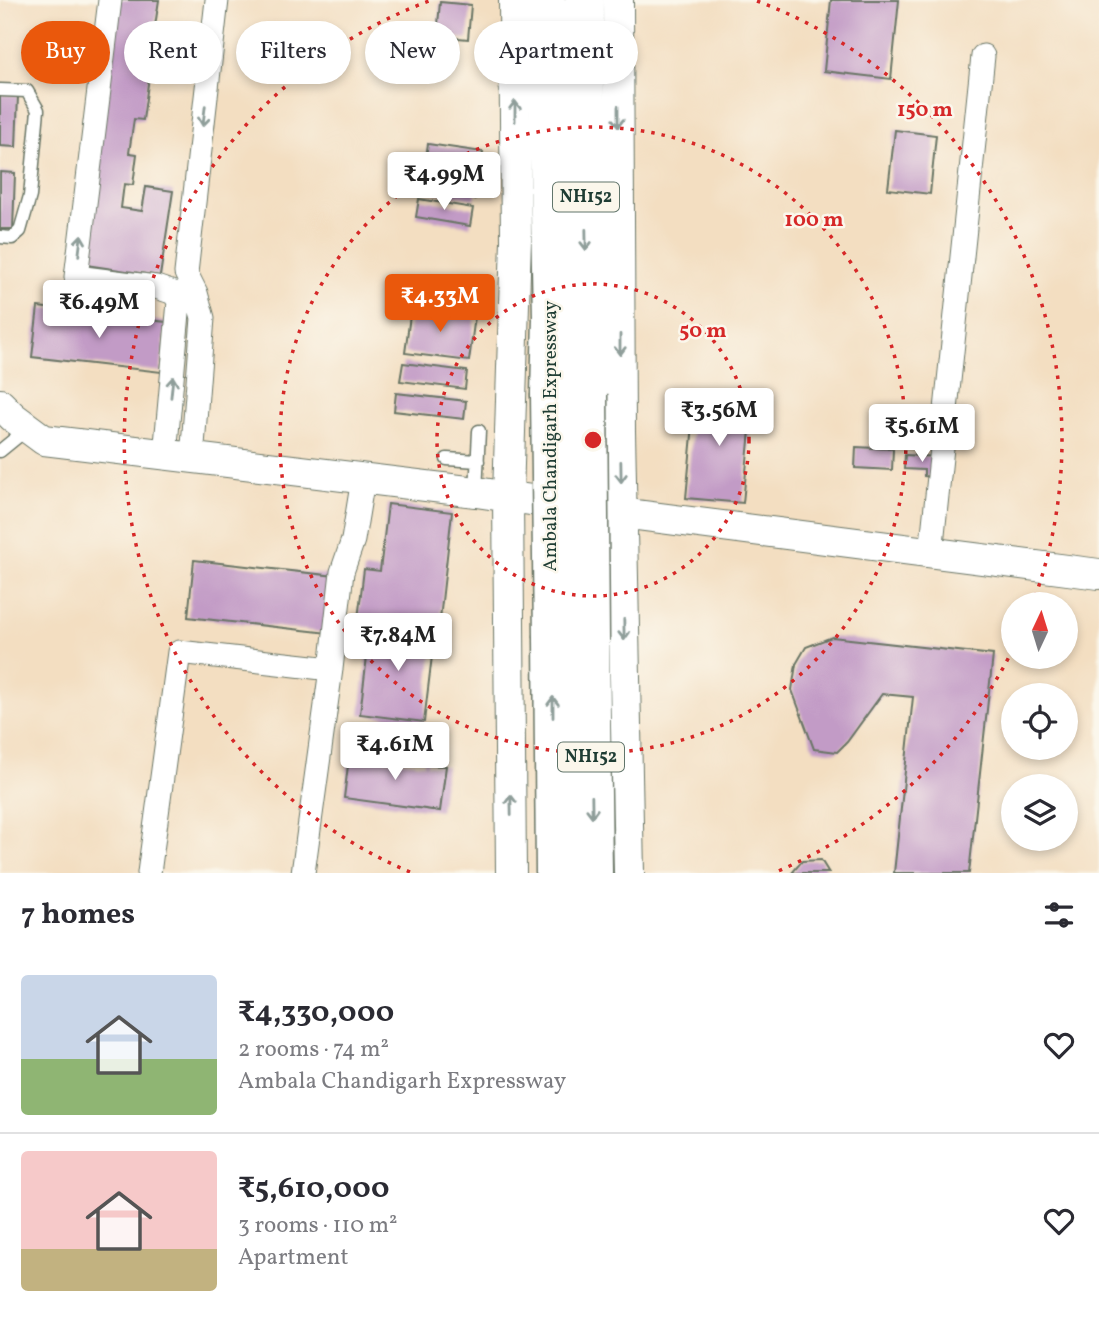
<!DOCTYPE html>
<html lang="en">
<head>
<meta charset="utf-8">
<style>
	body { margin:0; font-family:Vollkorn,serif; background:#f7f7f7; color:#2b2b33; height:100vh; display:flex; flex-direction:column; font-size:26px; white-space:nowrap }
	* { box-sizing:border-box; margin:0 }
	p { font-size:23px; color:#7c7c81 }
	.icon { flex:none; width:38px; height:38px; fill:none; stroke:currentColor; stroke-width:2; stroke-linecap:round; stroke-linejoin:round }
	.map { position:relative; height:873px; overflow:hidden }
	.side { display:flex; flex-direction:column; background:#fff; flex:1 }
	.side>* { flex:none }
	.guide { position:absolute; left:21px; top:21px; width:700px; height:63px; display:flex; gap:14px }
	.needle { width:46px; rotate:4deg }
	.controls { position:absolute; left:1001px; top:592px; display:grid; gap:14px }
	.controls a { display:grid; place-items:center; width:77px; height:77px; border-radius:50%; background:#fff; box-shadow:0 4px 10px #0003; font-size:35px }
	.price { position:absolute; translate:-50% -60px; padding:0 16px; border-radius:7px; background:#fff; color:#222; font-size:23px; line-height:46px; filter:drop-shadow(0 2px 4px #0008) }
	.price::after { content:''; position:absolute; left:50%; top:42px; width:21px; height:16px; margin-left:-10px; background:inherit; clip-path:polygon(0 0,100% 0,50% 100%) }
	.price.on { background:#ea580c; color:#fff }
	ul { padding:0; list-style:none }
	li { display:flex; align-items:center; gap:21px; height:175px; padding:0 21px }
	li+li { border-top:2px solid #e1e1e2 }
	li span { display:grid; place-items:center; flex:none; width:196px; height:140px; border-radius:7px; color:#555 }
	li>.icon { margin-inline-start:auto }
	span .icon { width:84px; height:84px; fill:#fffc; stroke-width:1 }
	li b { font-size:30px }
	h2 { display:flex; justify-content:space-between; align-items:center; height:84px; padding:0 21px; font-size:30px }
	.pill { padding:0 24px; border-radius:32px; background:#fff; box-shadow:0 4px 10px #0003; font-size:24px; line-height:63px }
	.pill.on { background:#ea580c; color:#fff }
	.map>svg:first-child { display:block }
	.building { fill:#c29bc6 }
	.lines { fill:none; stroke-linecap:round; stroke-linejoin:round }
	.service-casing { stroke:#697565; stroke-width:15 }
	.minor-casing { stroke:#697565; stroke-width:25 }
	.tertiary-casing { stroke:#697565; stroke-width:32 }
	.trunk-casing { stroke:#697565; stroke-width:41 }
	.service { stroke:#fff; stroke-width:12 }
	.minor { stroke:#fff; stroke-width:23 }
	.tertiary { stroke:#fff; stroke-width:30 }
	.trunk { stroke:#fff; stroke-width:38 }
	.trunk-bridge-casing { stroke:#697565; stroke-width:41; stroke-linecap:butt }
	.trunk-bridge { stroke:#fff; stroke-width:38 }
	.oneway { stroke:#8f9e9a }
	.ring { fill:none; stroke:#d62828; stroke-width:3.5; stroke-dasharray:3.5 7 }
	.labels { text-anchor:middle; dominant-baseline:central; stroke-width:5; stroke-linejoin:round; paint-order:stroke }
	.shield { fill:#fbf7ec; stroke:#61756b; stroke-width:2 }
	.shield-label { font-size:18px; font-weight:bold; fill:#1f3d34 }
	.street-label { font-size:19px; fill:#1f3d34; stroke:#fbf7ec }
	.centre { fill:#d62828; stroke:#fbf7ec; stroke-width:3.5 }
	.ring-label { font-size:21px; text-anchor:middle; font-weight:bold; fill:#d62828; stroke:#fbf7ec; stroke-width:5; stroke-linejoin:round; paint-order:stroke }
</style>
</head>
<body>
<div class="map">
<svg width="1099" height="873" viewBox="0 0 1099 873">
	<rect width="100%" height="100%" fill="#fbf7ec"/>
	<filter id="ink" filterUnits="userSpaceOnUse"><feTurbulence type="fractalNoise" baseFrequency=".0143" numOctaves="2"/><feDisplacementMap in="SourceGraphic" scale="14" xChannelSelector="R" yChannelSelector="G"/><feConvolveMatrix kernelMatrix="1 2 1 2 8 2 1 2 1" color-interpolation-filters="sRGB"/></filter>
	<filter id="wash" filterUnits="userSpaceOnUse"><feTurbulence type="fractalNoise" baseFrequency=".00686" numOctaves="4" result="noise"/><feDisplacementMap in="SourceGraphic" scale="28" xChannelSelector="R" yChannelSelector="G"/><feGaussianBlur stdDeviation="1.57" result="paint"/><feColorMatrix in="noise" values="0 0 0 0 0 0 0 0 0 0 0 0 0 0 0 0 0 1.4 0 .05"/><feComposite in="paint" operator="in"/></filter>
	<g filter="url(#wash)">
		<rect width="100%" height="100%" fill="#f3dec1"/>
		<g id="blocks">
			<path class="building" d="M 117,0 L 159,0 L 155,26 L 148,25 L 143,54 L 152,55 L 143,120 L 134,119 L 129,153 L 137,154 L 133,185 L 124,184 L 121,208 L 142,211 L 146,187 L 173,191 L 160,276 L 86,265 Z
				M 831,0 L 899,0 L 891,79 L 824,71 Z
				M 440,2 L 471,5 L 468,39 L 437,36 Z
				M 0,95 L 18,95 L 16,147 L 0,146 Z
				M 895,130 L 936,135 L 930,194 L 888,189 Z
				M 428,144 L 483,152 L 475,199 L 421,190 Z
				M 0,172 L 15,173 L 13,229 L 0,229 Z
				M 419,199 L 473,208 L 470,226 L 416,217 Z
				M 38,307 L 166,322 L 161,372 L 32,357 Z
				M 411,308 L 475,316 L 469,361 L 405,353 Z
				M 403,363 L 467,371 L 465,389 L 400,381 Z
				M 396,393 L 466,401 L 464,419 L 394,411 Z
				M 696,393 L 753,399 L 743,503 L 686,498 Z
				M 856,447 L 893,449 L 892,470 L 855,468 Z
				M 905,455 L 937,457 L 935,477 L 924,476 L 924,470 L 904,469 Z
				M 388,504 L 452,512 L 439,628 L 358,619 L 364,569 L 380,571 Z
				M 194,560 L 335,576 L 328,633 L 188,617 Z
				M 371,624 L 435,631 L 424,722 L 360,714 Z
				M 832,637 L 993,655 L 969,873 L 894,873 L 913,697 L 882,694 L 847,742 L 837,752 L 814,749 L 792,690 L 796,664 L 806,647 Z
				M 350,749 L 355,750 L 354,755 L 366,757 L 367,751 L 370,752 L 369,757 L 379,759 L 380,753 L 384,754 L 384,760 L 395,761 L 396,755 L 399,755 L 398,761 L 424,764 L 424,759 L 428,759 L 427,765 L 446,766 L 440,811 L 344,798 Z
				M 821,860 L 829,873 L 792,873 L 802,861 Z"/>
		</g>
	</g>
	<g filter="url(#ink)">
		<use href="#blocks" fill-opacity="0" stroke="#697565" stroke-width="2"/>
		<g class="lines">
			<defs>
				<path id="service" d="M 0,90 L 27,91 L 38,110 L 30,196 L 20,231 L 12,238 L 0,237
					M 0,451 L 27,429
					M 447,459 L 478,461
					M 476,492 L 479,431"/>
				<path id="minor" d="M 110,0 L 76,277 L 156,287 L 174,293 L 179,302 L 165,455
					M 192,458 L 203,318 L 196,293 L 186,273 L 217,0
					M 931,553 L 983,56
					M 149,873 L 179,652 L 331,669
					M 303,873 L 331,669 L 342,572 L 353,540 L 363,479"/>
				<path id="tertiary" d="M 618,0 L 620,431 L 629,873
					M 0,404 L 13,417 L 44,440 L 476,492 L 621,513 L 1099,574
					M 511,873 L 508,496 L 516,240 L 514,0"/>
				<path id="trunk" d="M 546,0 L 552,318 L 550,394
					M 584,0 L 588,394
					M 553,638 L 555,873
					M 590,641 L 593,873"/>
			</defs>
			<use href="#service" class="service-casing"/>
			<use href="#minor" class="minor-casing"/>
			<use href="#tertiary" class="tertiary-casing"/>
			<use href="#trunk" class="trunk-casing"/>
			<use href="#service" class="service"/>
			<use href="#minor" class="minor"/>
			<use href="#tertiary" class="tertiary"/>
			<use href="#trunk" class="trunk"/>
			<defs>
				<path id="trunk-bridge" d="M 550,394 L 553,638
					M 588,394 L 590,641"/>
			</defs>
			<use href="#trunk-bridge" class="trunk-bridge-casing"/>
			<use href="#trunk-bridge" class="trunk-bridge"/>
		</g>
		<defs><path id="oneway-shaft" d="M-6 0H5M1.5-3L5.5 0L1.5 3" fill="none" stroke-width="1.6" stroke-linecap="round" stroke-linejoin="round" transform="scale(1.75)"/></defs>
		<g class="oneway">
			<use href="#oneway-shaft" transform="translate(515 111) rotate(-90)"/>
			<use href="#oneway-shaft" transform="translate(204 116) rotate(97)"/>
			<use href="#oneway-shaft" transform="translate(618 117) rotate(90)"/>
			<use href="#oneway-shaft" transform="translate(586 240) rotate(89)"/>
			<use href="#oneway-shaft" transform="translate(80 245) rotate(-83)"/>
			<use href="#oneway-shaft" transform="translate(620 345) rotate(90)"/>
			<use href="#oneway-shaft" transform="translate(172 387) rotate(-84)"/>
			<use href="#oneway-shaft" transform="translate(621 472) rotate(89)"/>
			<use href="#oneway-shaft" transform="translate(624 630) rotate(89)"/>
			<use href="#oneway-shaft" transform="translate(553 707) rotate(-90)"/>
			<use href="#oneway-shaft" transform="translate(511 805) rotate(-91)"/>
			<use href="#oneway-shaft" transform="translate(592 807) rotate(89)"/>
		</g>
	</g>
	<g class="ring">
		<circle cx="593" cy="440" r="156"/>
		<circle cx="593" cy="440" r="313"/>
		<path d="M1013 649A469 469 0 0 1 776 872M410 872A469 469 0 0 1 429 1M757 1A469 469 0 0 1 1034 600"/>
	</g>
	<g class="labels">
		<g class="shield">
			<rect x="553" y="182.5" width="66" height="29" rx="5"/>
			<rect x="558" y="742.5" width="66" height="29" rx="5"/>
		</g>
		<g class="shield-label">
			<text x="586" y="197">NH152</text>
			<text x="591" y="757">NH152</text>
		</g>
		<g class="street-label">
			<text transform="translate(551 436) rotate(-90)">Ambala Chandigarh Expressway</text>
		</g>
	</g>
	<circle cx="593" cy="440" r="10" class="centre"/>
	<g class="ring-label">
		<text x="925" y="116">150 m</text>
		<text x="814" y="226">100 m</text>
		<text x="703" y="337">50 m</text>
	</g>
</svg>
<div class="controls">
<a><svg class="needle" viewBox="-14 -14 28 28"><path d="M0-13l5 13h-10z" fill="#e53935"/><path d="M0 13l5-13h-10z" fill="#7c7c81"/></svg></a>
<a><svg class="icon" aria-label="locate" viewBox="0 0 24 24"><circle cx="12" cy="12" r="6"/><path d="M12 2v4M12 18v4M2 12h4M18 12h4"/></svg></a>
<a><svg class="icon" aria-label="layers" viewBox="0 0 24 24"><path d="M12 4l9 5-9 5-9-5zM3 14l9 5 9-5"/></svg></a>
</div>
<b class="price" style="left:444px;top:212px">₹4.99M</b>
<b class="price on" style="left:440px;top:334px">₹4.33M</b>
<b class="price" style="left:99px;top:340px">₹6.49M</b>
<b class="price" style="left:719px;top:448px">₹3.56M</b>
<b class="price" style="left:922px;top:464px">₹5.61M</b>
<b class="price" style="left:398px;top:673px">₹7.84M</b>
<b class="price" style="left:395px;top:782px">₹4.61M</b>
<div class="guide">
<a class="pill on">Buy</a>
<a class="pill">Rent</a>
<a class="pill">Filters</a>
<a class="pill">New</a>
<a class="pill">Apartment</a>
</div>
</div>
<section class="side">
<h2>7 homes<svg class="icon" aria-label="filters" viewBox="0 0 24 24"><path d="M4 7h16M4 17h16"/><circle cx="9" cy="7" r="2"/><circle cx="15" cy="17" r="2"/></svg></h2>
<ul>
<li><span style="background:linear-gradient(#c9d6e8 60%,#8fb573 0)"><svg class="icon" aria-label="home" viewBox="0 0 24 24"><path d="M3 11l9-7 9 7M6 9v11h12V9"/></svg></span><div><b>₹4,330,000</b><p>2 rooms · 74 m²</p><p>Ambala Chandigarh Expressway</p></div><svg class="icon" aria-label="heart" viewBox="0 0 24 24"><path d="M12 20l-8-8c-3-5 5-10 8-4 3-6 11-1 8 4z"/></svg></li>
<li><span style="background:linear-gradient(#f6c9c9 70%,#c2b280 0)"><svg class="icon" aria-label="home" viewBox="0 0 24 24"><path d="M3 11l9-7 9 7M6 9v11h12V9"/></svg></span><div><b>₹5,610,000</b><p>3 rooms · 110 m²</p><p>Apartment</p></div><svg class="icon" aria-label="heart" viewBox="0 0 24 24"><path d="M12 20l-8-8c-3-5 5-10 8-4 3-6 11-1 8 4z"/></svg></li>
</ul>
</section>
</body>
</html>
